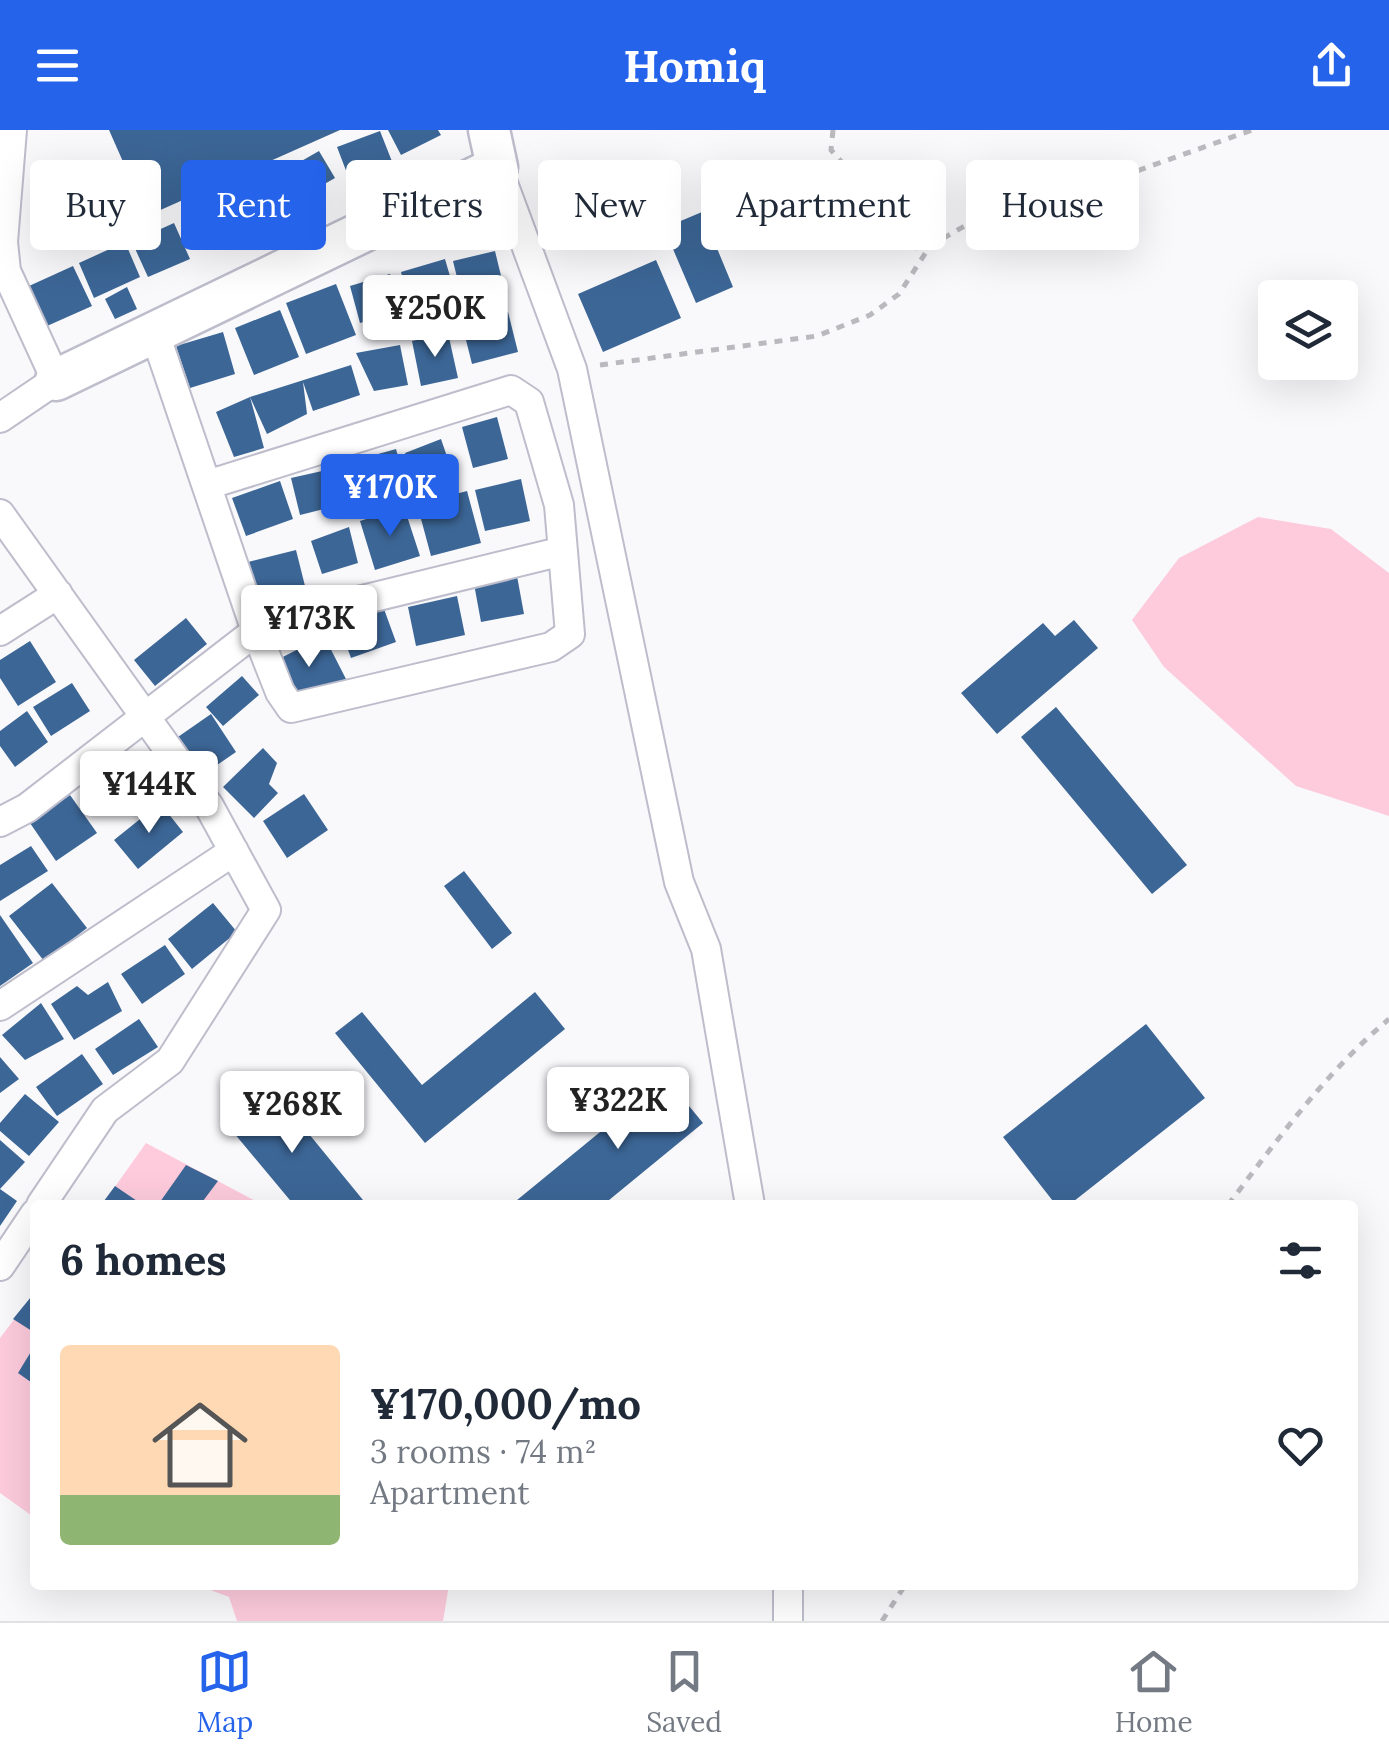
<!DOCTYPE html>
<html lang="en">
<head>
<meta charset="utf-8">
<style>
	body { margin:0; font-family:Lora,serif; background:#f2f2f3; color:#1f2937; height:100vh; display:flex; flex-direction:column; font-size:38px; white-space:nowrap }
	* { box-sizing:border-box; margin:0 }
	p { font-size:32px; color:#747a83 }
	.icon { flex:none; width:55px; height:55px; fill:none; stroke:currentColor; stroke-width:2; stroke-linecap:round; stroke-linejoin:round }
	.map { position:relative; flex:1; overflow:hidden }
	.sheet { position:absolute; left:30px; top:1070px; width:1328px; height:390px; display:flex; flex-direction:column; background:#fff; border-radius:10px; box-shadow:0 10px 40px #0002 }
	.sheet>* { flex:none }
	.guide { position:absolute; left:30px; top:30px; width:1330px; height:90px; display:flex; gap:20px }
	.fabs { position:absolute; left:1258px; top:150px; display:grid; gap:20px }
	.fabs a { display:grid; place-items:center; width:100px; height:100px; border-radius:10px; background:#fff; box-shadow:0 10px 40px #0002; font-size:50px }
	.price { position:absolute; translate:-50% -85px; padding:0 22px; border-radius:10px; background:#fff; color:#222; font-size:32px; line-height:65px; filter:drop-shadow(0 2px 5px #0008) }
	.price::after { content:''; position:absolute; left:50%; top:60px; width:30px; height:22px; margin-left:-15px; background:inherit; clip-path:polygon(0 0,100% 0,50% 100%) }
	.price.current { background:#2563eb; color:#fff }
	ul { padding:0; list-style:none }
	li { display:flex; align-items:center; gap:30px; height:250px; padding:0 30px }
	li span { display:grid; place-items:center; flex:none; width:280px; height:200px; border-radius:10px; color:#555 }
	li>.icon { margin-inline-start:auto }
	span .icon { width:120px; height:120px; fill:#fffc; stroke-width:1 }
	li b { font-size:42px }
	h2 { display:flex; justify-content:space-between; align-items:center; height:120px; padding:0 30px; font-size:42px }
	.chip { padding:0 35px; border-radius:10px; background:#fff; box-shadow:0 10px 40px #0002; font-size:35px; line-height:90px }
	.chip.current { background:#2563eb; color:#fff }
	header { display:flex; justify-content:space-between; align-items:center; height:130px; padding:0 30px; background:#2563eb; color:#fff; font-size:45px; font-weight:700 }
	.menu { display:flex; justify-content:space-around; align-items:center; height:140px; border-top:2px solid #e0e1e3; background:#fff; font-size:28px; color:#747a83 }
	.menu a { display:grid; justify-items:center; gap:5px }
	.menu .current { color:#2563eb }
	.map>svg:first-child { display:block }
	.green { fill:#fdcbdc }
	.building { fill:#3c6696 }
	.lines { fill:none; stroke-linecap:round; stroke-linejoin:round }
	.street-casing { stroke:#bdbdcc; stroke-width:32 }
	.secondary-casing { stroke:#bdbdcc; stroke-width:45 }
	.path { stroke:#bababe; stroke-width:5; stroke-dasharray:8 8; stroke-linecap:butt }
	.street { stroke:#fff; stroke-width:28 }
	.secondary { stroke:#fff; stroke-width:40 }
</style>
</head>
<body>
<header><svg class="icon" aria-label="menu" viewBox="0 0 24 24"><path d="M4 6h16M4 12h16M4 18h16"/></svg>Homiq<svg class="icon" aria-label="share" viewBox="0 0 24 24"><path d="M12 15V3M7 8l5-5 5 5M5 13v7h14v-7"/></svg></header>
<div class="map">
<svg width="1389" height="1491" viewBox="0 0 1389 1491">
	<rect width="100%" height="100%" fill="#f9f9fc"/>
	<path class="green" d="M 1258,387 L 1331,399 L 1389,443 L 1389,686 L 1296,656 L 1164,537 L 1132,490 L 1179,428 Z
		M 146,1013 L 263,1075 L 102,1075 Z
		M 35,1162 L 35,1388 L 0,1363 L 0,1208 Z
		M 197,1455 L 449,1455 L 443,1491 L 237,1491 L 229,1467 Z"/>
	<path class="building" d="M 109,0 L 340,0 L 147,86 Z
		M 388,0 L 438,0 L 441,5 L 401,25 Z
		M 380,1 L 393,34 L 350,51 L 337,17 Z
		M 319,21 L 335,48 L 300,68 L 284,41 Z
		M 273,45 L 287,69 L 248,93 L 234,70 Z
		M 229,74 L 241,99 L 198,119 L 187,93 Z
		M 702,82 L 733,157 L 696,173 L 664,98 Z
		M 174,93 L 190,129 L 148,147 L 132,112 Z
		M 125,112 L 140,147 L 94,168 L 79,133 Z
		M 495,121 L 504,158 L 462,168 L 453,131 Z
		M 445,129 L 456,167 L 411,180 L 401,142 Z
		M 656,130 L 681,188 L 603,222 L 578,164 Z
		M 73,136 L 92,176 L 47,196 L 29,156 Z
		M 390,144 L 401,181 L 360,193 L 350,156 Z
		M 336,154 L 356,205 L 306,224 L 286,173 Z
		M 127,157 L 137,179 L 115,189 L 105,169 Z
		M 280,180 L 299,227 L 254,245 L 235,198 Z
		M 508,182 L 518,222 L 472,234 L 462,194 Z
		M 223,202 L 235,244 L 190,258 L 176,216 Z
		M 448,203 L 458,248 L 421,256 L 412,211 Z
		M 400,215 L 408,255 L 374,261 L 356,223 Z
		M 351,235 L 360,265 L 313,281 L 303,252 L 307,284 L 267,304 L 250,267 L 264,318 L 234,327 L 216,282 L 250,267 Z
		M 497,287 L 508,329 L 473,338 L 462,297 Z
		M 441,309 L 454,347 L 418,360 L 405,323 Z
		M 396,319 L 408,362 L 358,376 L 346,333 Z
		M 331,339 L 340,375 L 300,385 L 291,348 Z
		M 521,349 L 530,391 L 485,401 L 475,360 Z
		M 280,351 L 293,389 L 246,406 L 232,368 Z
		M 467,361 L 481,413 L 431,426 L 417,374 Z
		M 404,377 L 420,426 L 375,440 L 360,391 Z
		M 349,397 L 358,433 L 322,444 L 311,411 Z
		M 296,420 L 306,460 L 258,472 L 248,432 Z
		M 517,446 L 524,484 L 481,492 L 474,454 Z
		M 457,466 L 465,505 L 416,516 L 408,477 Z
		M 384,479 L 396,512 L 351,528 L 339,495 Z
		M 186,488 L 207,514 L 155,556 L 134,530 Z
		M 1074,490 L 1098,518 L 997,604 L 961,563 L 1043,493 L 1055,506 Z
		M 324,506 L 346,549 L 295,575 L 273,532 Z
		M 30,511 L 56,552 L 18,576 L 0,548 L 0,530 Z
		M 242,546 L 259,565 L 223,596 L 206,577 Z
		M 72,553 L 90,581 L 51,606 L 33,577 Z
		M 1056,577 L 1187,735 L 1152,764 L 1021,607 Z
		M 27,581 L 48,612 L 15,637 L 0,616 L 0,601 Z
		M 211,584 L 236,622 L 201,646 L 175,609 Z
		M 263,618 L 277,633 L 269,654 L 278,663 L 254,688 L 223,657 Z
		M 128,627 L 147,652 L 102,686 L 83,661 Z
		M 304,664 L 328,700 L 287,728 L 263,691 Z
		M 70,665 L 97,703 L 56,731 L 30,693 Z
		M 160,673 L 183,702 L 138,739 L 114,710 Z
		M 31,716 L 48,741 L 0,771 L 0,735 Z
		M 464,741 L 512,803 L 492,819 L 444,756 Z
		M 52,753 L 87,798 L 44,831 L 9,786 Z
		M 213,773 L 237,802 L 192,839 L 168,809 Z
		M 0,785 L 33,833 L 0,856 Z
		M 165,815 L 185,844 L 142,874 L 121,844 Z
		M 108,852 L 122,881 L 74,910 L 51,874 L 77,856 L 88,865 Z
		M 535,862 L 565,899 L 425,1013 L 335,903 L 362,882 L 422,955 Z
		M 41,873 L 64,909 L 25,930 L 2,905 Z
		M 139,889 L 158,917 L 113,945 L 95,919 Z
		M 1146,894 L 1205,968 L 1069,1075 L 1056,1075 L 1003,1007 Z
		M 82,924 L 103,954 L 57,986 L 36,957 Z
		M 0,927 L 19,949 L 0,963 Z
		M 666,948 L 703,993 L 603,1075 L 511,1075 Z
		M 273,960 L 363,1070 L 358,1075 L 294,1075 L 229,997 Z
		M 25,964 L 59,992 L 29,1026 L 0,1001 L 0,993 Z
		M 0,1010 L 25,1032 L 0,1059 L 17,1071 L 0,1096 Z
		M 186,1035 L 218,1051 L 200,1075 L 164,1075 L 160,1072 Z
		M 115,1056 L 143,1075 L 101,1075 Z
		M 35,1162 L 35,1203 L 13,1189 Z
		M 35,1215 L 35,1255 L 18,1243 Z"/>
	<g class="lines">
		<defs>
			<path id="street" d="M 497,37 L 572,239 L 679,752 L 706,819 L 750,1075
				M 154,201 L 256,501 L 280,562 L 291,578 L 551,517 L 570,504 L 559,375 L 529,272 L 511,260 L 207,355
				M 0,288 L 56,250 L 6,141 L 3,112 L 12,0
				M 0,384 L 209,676 L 266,780 L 170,931 L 105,980 L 41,1075
				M 0,501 L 58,464
				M 0,692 L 27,678 L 256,501 L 325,479 L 563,421
				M 0,876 L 234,721
				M 0,1136 L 35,1084
				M 788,1491 L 788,1455"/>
			<path id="secondary" d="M 56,250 L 497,37 L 489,0"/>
		</defs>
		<use href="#street" class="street-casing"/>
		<use href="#secondary" class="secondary-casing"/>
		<path class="path" d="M 833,0 L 831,20 L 924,126
			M 600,235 L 817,206 L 870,185 L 899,164 L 930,116 L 994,79 L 1103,53 L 1252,0
			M 1228,1075 C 1279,1008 1325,943 1389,889
			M 882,1491 L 905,1455"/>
		<use href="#street" class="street"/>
		<use href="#secondary" class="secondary"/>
	</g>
</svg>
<div class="fabs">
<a><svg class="icon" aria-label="layers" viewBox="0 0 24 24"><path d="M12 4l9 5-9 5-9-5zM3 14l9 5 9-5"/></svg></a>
</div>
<b class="price" style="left:435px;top:230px">¥250K</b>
<b class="price current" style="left:390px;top:409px">¥170K</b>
<b class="price" style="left:309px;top:540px">¥173K</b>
<b class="price" style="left:149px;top:706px">¥144K</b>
<b class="price" style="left:618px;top:1022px">¥322K</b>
<b class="price" style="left:292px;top:1026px">¥268K</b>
<div class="guide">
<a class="chip">Buy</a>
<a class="chip current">Rent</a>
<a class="chip">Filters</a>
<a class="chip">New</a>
<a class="chip">Apartment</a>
<a class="chip">House</a>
</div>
<section class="sheet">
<h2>6 homes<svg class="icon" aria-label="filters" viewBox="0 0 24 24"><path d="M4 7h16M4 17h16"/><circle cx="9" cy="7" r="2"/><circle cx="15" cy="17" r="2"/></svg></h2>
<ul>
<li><span style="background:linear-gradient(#ffd9b3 75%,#8fb573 0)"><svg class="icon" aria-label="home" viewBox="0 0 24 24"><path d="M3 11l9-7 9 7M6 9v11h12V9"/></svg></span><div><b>¥170,000/mo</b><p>3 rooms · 74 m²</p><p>Apartment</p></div><svg class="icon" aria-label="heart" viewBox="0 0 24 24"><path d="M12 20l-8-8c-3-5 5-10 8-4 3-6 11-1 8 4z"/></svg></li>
</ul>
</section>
</div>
<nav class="menu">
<a class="current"><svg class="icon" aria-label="map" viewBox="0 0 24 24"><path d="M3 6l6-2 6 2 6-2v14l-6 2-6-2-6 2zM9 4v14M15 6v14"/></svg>Map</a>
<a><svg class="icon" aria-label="saved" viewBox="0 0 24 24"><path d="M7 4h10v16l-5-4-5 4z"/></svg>Saved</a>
<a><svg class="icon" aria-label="home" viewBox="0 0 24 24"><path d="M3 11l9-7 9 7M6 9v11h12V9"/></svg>Home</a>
</nav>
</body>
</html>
